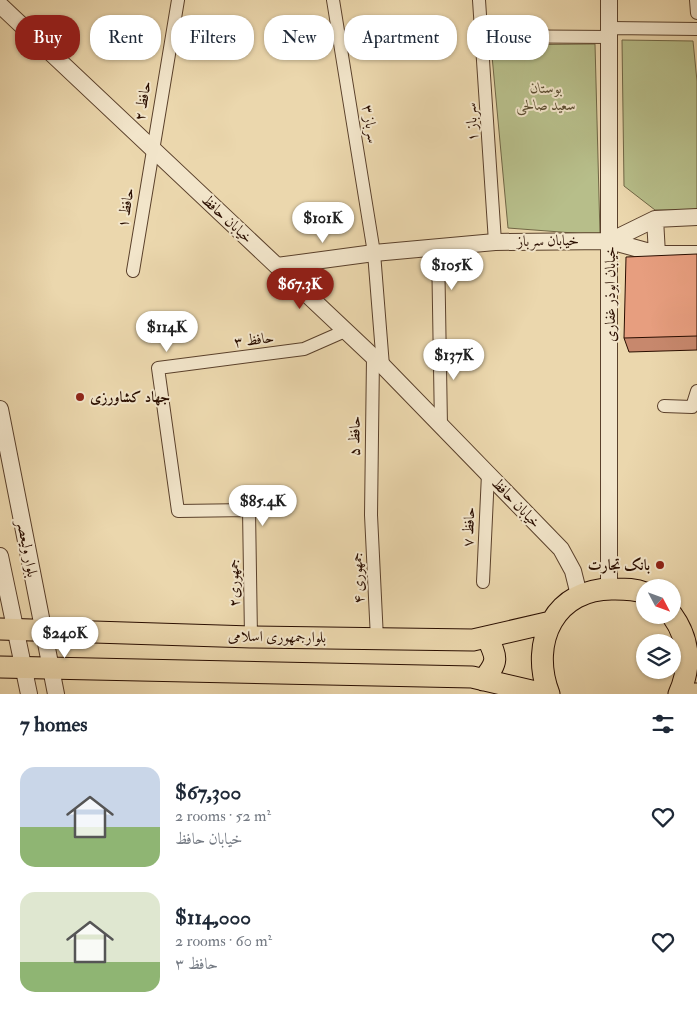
<!DOCTYPE html>
<html lang="en">
<head>
<meta charset="utf-8">
<style>
	body { margin:0; font-family:"IM FELL Double Pica",Amiri,serif; background:#f2f2f3; color:#1f2937; height:100vh; display:flex; flex-direction:column; font-size:19px; white-space:nowrap }
	* { box-sizing:border-box; margin:0 }
	p { font-size:16px; color:#747a83 }
	.icon { flex:none; width:28px; height:28px; fill:none; stroke:currentColor; stroke-width:2; stroke-linecap:round; stroke-linejoin:round }
	.map { position:relative; height:694px; overflow:hidden }
	.sheet { display:flex; flex-direction:column; background:#fff; flex:1 }
	.sheet>* { flex:none }
	.guide { position:absolute; left:15px; top:15px; width:668px; height:45px; display:flex; gap:10px }
	.needle { width:32px; rotate:131deg }
	.buttons { position:absolute; left:636px; top:579px; display:grid; gap:10px }
	.buttons a { display:grid; place-items:center; width:45px; height:45px; border-radius:50%; background:#fff; box-shadow:0 1px 4px #0004; font-size:25px }
	.price { position:absolute; translate:-50% -42px; padding:0 11px; border-radius:18px; background:#fff; color:#222; font-size:16px; line-height:32px; filter:drop-shadow(0 1px 2px #0008) }
	.price::after { content:''; position:absolute; left:50%; top:30px; width:15px; height:11px; margin-left:-8px; background:inherit; clip-path:polygon(0 0,100% 0,50% 100%) }
	.price.active { background:#8f2418; color:#fff }
	ul { padding:0; list-style:none }
	li { display:flex; align-items:center; gap:15px; height:125px; padding:0 20px }
	li span { display:grid; place-items:center; flex:none; width:140px; height:100px; border-radius:15px; color:#555 }
	li>.icon { margin-inline-start:auto }
	span .icon { width:60px; height:60px; fill:#fffc; stroke-width:1 }
	li b { font-size:21px }
	h2 { display:flex; justify-content:space-between; align-items:center; height:60px; padding:0 20px; font-size:21px }
	.chip { padding:0 18px; border-radius:20px; background:#fff; box-shadow:0 1px 4px #0004; font-size:18px; line-height:45px }
	.chip.active { background:#8f2418; color:#fff }
	.map>svg:first-child { display:block }
	.green { fill:#b7be8a; stroke:#706645 }
	.lines { fill:none; stroke-linecap:round; stroke-linejoin:round }
	.minor-casing { stroke:#5a402b; stroke-width:14 }
	.tertiary-casing { stroke:#5a402b; stroke-width:18 }
	.primary-casing { stroke:#2a0e00; stroke-width:23 }
	.minor { stroke:#f2e5ca; stroke-width:12 }
	.tertiary { stroke:#f2e5ca; stroke-width:16 }
	.primary { stroke:#ebd7ad; stroke-width:21 }
	.wall { fill:#c7886d; stroke:#2a0e00 }
	.building { fill:#e79e7f; stroke:#2a0e00 }
	.poi-dot { fill:#8f2418; stroke:#f2e5ca; stroke-width:2 }
	.labels { text-anchor:middle; dominant-baseline:central; stroke-width:4; stroke-linejoin:round; paint-order:stroke }
	.park-label { font-size:15px; font-style:italic; fill:#5b4c30; stroke:#f2e5ca }
	.street-label { font-size:15px; fill:#2a0e00; stroke:#f2e5ca }
	.poi-label { font-size:15px; font-weight:bold; fill:#2a0e00; stroke:#f2e5ca; text-anchor:start }
</style>
</head>
<body>
<div class="map">
<svg width="697" height="694" viewBox="0 0 697 694">
	<rect width="100%" height="100%" fill="#ebd7ad"/>
	<filter id="stains"><feTurbulence type="fractalNoise" baseFrequency=".004" numOctaves="4"/><feColorMatrix values="0 0 0 0 .2 0 0 0 0 .09 0 0 0 0 .02 0 0 0 .5 -.17"/></filter>
	<radialGradient id="worn" r=".72"><stop offset=".6" stop-color="#630" stop-opacity="0"/><stop offset="1" stop-color="#630" stop-opacity=".3"/></radialGradient>
	<path class="green" d="M 622,40 L 693,41 L 697,81 L 697,210 L 655,210 L 624,186 Z
		M 595,44 L 600,235 L 508,228 L 491,45 Z"/>
	<g class="lines">
		<defs>
			<path id="minor" d="M 333,0 L 374,253 L 383,366
				M 479,0 L 495,242
				M 696,0 L 697,13
				M 610,28 L 697,29
				M 482,36 L 610,37
				M 438,247 L 441,426
				M 133,271 L 178,0
				M 373,357 L 371,515 L 377,639
				M 664,406 L 692,407 L 697,391
				M 483,582 L 488,474
				M 251,637 L 249,510 L 178,511 L 158,368 L 304,349 L 345,331"/>
			<path id="tertiary" d="M 0,5 L 383,366 L 561,549 L 573,571 L 579,595
				M 655,219 L 657,254
				M 610,241 L 655,219 L 697,217
				M 277,266 L 374,253 L 495,242 L 610,241 L 657,254 L 697,254
				M 0,409 L 56,694
				M 0,556 L 29,694
				M 609,588 L 609,0"/>
			<path id="primary" d="M 672,615 C 690,640 691,667 679,694
				M 0,629 L 251,637 L 473,640 L 551,622
				M 0,667 L 472,677 L 544,694
				M 483,680 C 499,661 497,658 487,637
				M 549,694 C 529,642 555,587 615,589 C 626,589 635,589 645,593
				M 695,694 L 697,694"/>
		</defs>
		<use href="#minor" class="minor-casing"/>
		<use href="#tertiary" class="tertiary-casing"/>
		<use href="#primary" class="primary-casing"/>
		<use href="#minor" class="minor"/>
		<use href="#tertiary" class="tertiary"/>
		<use href="#primary" class="primary"/>
	</g>
	<path class="wall" d="M 697,254 L 697,350 L 629,352 L 624,338 Z"/>
	<path class="building" d="M 697,254 L 697,336 L 624,338 L 626,257 Z"/>
	<g class="poi-dot">
		<circle cx="80" cy="397" r="5"/>
		<circle cx="660" cy="565" r="5"/>
	</g>
	<g class="labels">
		<g class="park-label">
			<text x="546" y="88">بوستان<tspan x="546" dy="17">سعید صالحی</tspan></text>
		</g>
		<g class="street-label">
			<text transform="translate(143 101) rotate(-80)">حافظ ۲</text>
			<text transform="translate(472 122) rotate(-93)">سرباز ۱</text>
			<text transform="translate(370 124) rotate(81)">سرباز ۳</text>
			<text transform="translate(126 208) rotate(-81)">حافظ ۱</text>
			<text transform="translate(227 219) rotate(43)">خیابان حافظ</text>
			<text transform="translate(548 241) rotate(-1)">خیابان سرباز</text>
			<text transform="translate(610 294) rotate(-90)">خیابان ابوذر غفاری</text>
			<text transform="translate(254 340) rotate(-7)">حافظ ۳</text>
			<text transform="translate(355 436) rotate(-89)">حافظ ۵</text>
			<text transform="translate(516 503) rotate(46)">خیابان حافظ</text>
			<text transform="translate(469 527) rotate(-87)">حافظ ۷</text>
			<text transform="translate(27 549) rotate(79)">بلوار ولیعصر</text>
			<text transform="translate(358 578) rotate(-93)">جمهوری ۴</text>
			<text transform="translate(234 583) rotate(-91)">جمهوری۲</text>
			<text transform="translate(277 637) rotate(1)">بلوارجمهوری اسلامی</text>
		</g>
		<g class="poi-label">
			<text x="90" y="397">جهاد کشاورزی</text>
			<text x="650" y="565" text-anchor="end">بانک تجارت</text>
		</g>
	</g>
	<rect width="100%" height="100%" filter="url(#stains)"/>
	<rect width="100%" height="100%" fill="url(#worn)"/>
</svg>
<div class="buttons">
<a><svg class="needle" viewBox="-14 -14 28 28"><path d="M0-13l5 13h-10z" fill="#e53935"/><path d="M0 13l5-13h-10z" fill="#747a83"/></svg></a>
<a><svg class="icon" aria-label="layers" viewBox="0 0 24 24"><path d="M12 4l9 5-9 5-9-5zM3 14l9 5 9-5"/></svg></a>
</div>
<b class="price" style="left:323px;top:244px">$101K</b>
<b class="price" style="left:452px;top:291px">$105K</b>
<b class="price active" style="left:300px;top:310px">$67.3K</b>
<b class="price" style="left:167px;top:353px">$114K</b>
<b class="price" style="left:454px;top:381px">$137K</b>
<b class="price" style="left:263px;top:527px">$85.4K</b>
<b class="price" style="left:65px;top:659px">$240K</b>
<div class="guide">
<a class="chip active">Buy</a>
<a class="chip">Rent</a>
<a class="chip">Filters</a>
<a class="chip">New</a>
<a class="chip">Apartment</a>
<a class="chip">House</a>
</div>
</div>
<section class="sheet">
<h2>7 homes<svg class="icon" aria-label="filters" viewBox="0 0 24 24"><path d="M4 7h16M4 17h16"/><circle cx="9" cy="7" r="2"/><circle cx="15" cy="17" r="2"/></svg></h2>
<ul>
<li><span style="background:linear-gradient(#c9d6e8 60%,#8fb573 0)"><svg class="icon" aria-label="home" viewBox="0 0 24 24"><path d="M3 11l9-7 9 7M6 9v11h12V9"/></svg></span><div><b>$67,300</b><p>2 rooms · 52 m²</p><p>خیابان حافظ</p></div><svg class="icon" aria-label="heart" viewBox="0 0 24 24"><path d="M12 20l-8-8c-3-5 5-10 8-4 3-6 11-1 8 4z"/></svg></li>
<li><span style="background:linear-gradient(#dfe7d0 70%,#8fb573 0)"><svg class="icon" aria-label="home" viewBox="0 0 24 24"><path d="M3 11l9-7 9 7M6 9v11h12V9"/></svg></span><div><b>$114,000</b><p>2 rooms · 60 m²</p><p>حافظ ۳</p></div><svg class="icon" aria-label="heart" viewBox="0 0 24 24"><path d="M12 20l-8-8c-3-5 5-10 8-4 3-6 11-1 8 4z"/></svg></li>
</ul>
</section>
</body>
</html>
